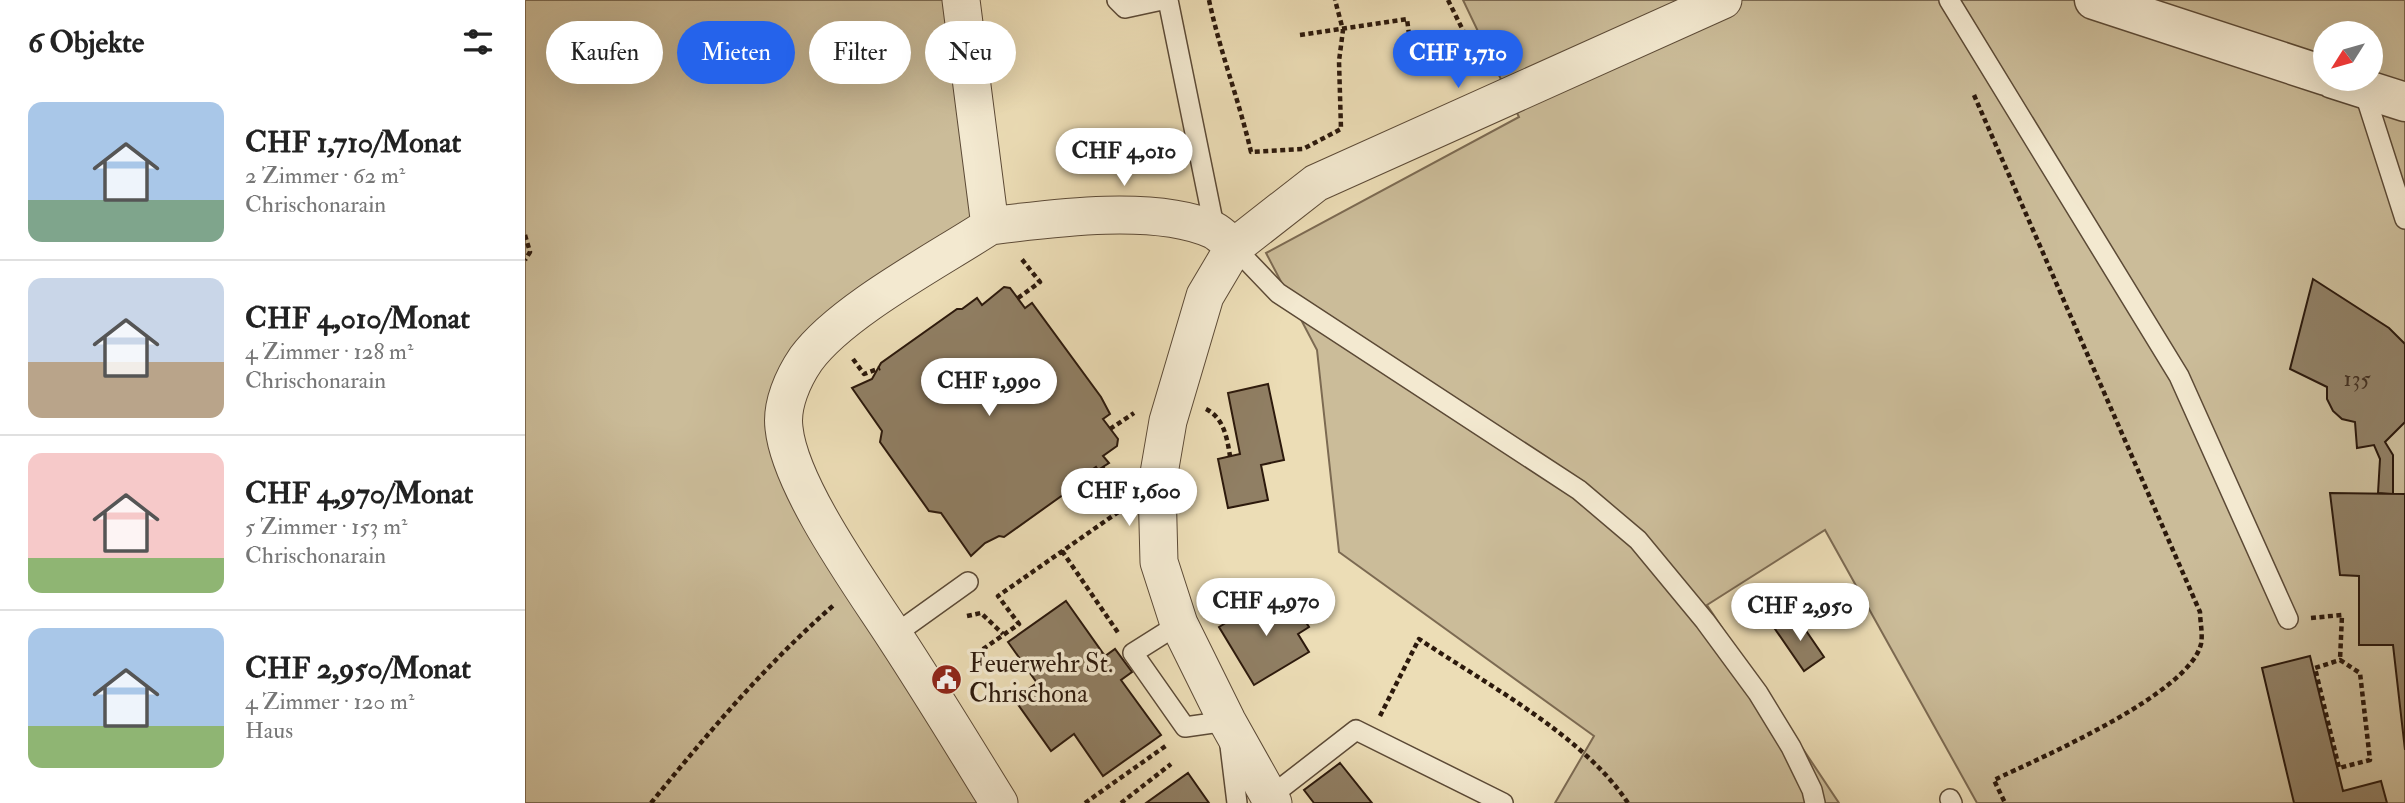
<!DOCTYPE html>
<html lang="de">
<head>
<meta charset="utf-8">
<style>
	body { margin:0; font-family:"IM FELL Double Pica",serif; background:#f2f2f2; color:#222; height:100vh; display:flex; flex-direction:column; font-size:26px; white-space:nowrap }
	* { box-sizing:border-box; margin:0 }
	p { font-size:23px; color:#767676 }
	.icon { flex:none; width:38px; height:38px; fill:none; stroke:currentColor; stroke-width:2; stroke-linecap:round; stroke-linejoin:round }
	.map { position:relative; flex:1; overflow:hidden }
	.panel { display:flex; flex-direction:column; background:#fff; width:525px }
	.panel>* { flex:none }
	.banner { position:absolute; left:21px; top:21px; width:665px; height:63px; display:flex; gap:14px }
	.needle { width:46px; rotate:233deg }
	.buttons { position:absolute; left:1788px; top:21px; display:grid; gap:14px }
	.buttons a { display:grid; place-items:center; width:70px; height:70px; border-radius:50%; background:#fff; box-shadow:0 7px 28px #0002; font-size:35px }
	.price { position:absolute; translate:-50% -60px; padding:0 16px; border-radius:24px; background:#fff; color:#222; font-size:23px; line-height:46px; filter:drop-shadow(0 2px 4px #0008) }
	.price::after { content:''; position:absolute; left:50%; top:42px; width:21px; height:16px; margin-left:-10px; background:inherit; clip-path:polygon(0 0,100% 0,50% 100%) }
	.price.active { background:#2563eb; color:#fff }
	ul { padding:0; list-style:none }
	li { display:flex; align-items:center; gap:21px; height:175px; padding:0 28px }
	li+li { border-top:2px solid #e0e0e0 }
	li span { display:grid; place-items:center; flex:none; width:196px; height:140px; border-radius:14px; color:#555 }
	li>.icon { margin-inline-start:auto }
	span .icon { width:84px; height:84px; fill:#fffc; stroke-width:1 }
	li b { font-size:30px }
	h2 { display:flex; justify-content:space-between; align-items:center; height:84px; padding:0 28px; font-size:30px }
	.chip { padding:0 24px; border-radius:32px; background:#fff; box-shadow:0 7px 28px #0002; font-size:24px; line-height:63px }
	.chip.active { background:#2563eb; color:#fff }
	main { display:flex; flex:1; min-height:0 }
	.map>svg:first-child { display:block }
	.green { fill:#cbbc99; stroke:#7c6a52; stroke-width:2; fill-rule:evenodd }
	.building { fill:#907f64; stroke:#2c190c; stroke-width:2 }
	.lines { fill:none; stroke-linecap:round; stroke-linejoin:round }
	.service-casing { stroke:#5c4a36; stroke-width:22 }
	.minor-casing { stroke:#5c4a36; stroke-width:39 }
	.tertiary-casing { stroke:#5c4a36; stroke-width:41 }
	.path { stroke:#2c190c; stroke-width:4.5; stroke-dasharray:5 3.5; stroke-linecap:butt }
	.service { stroke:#f3e9d0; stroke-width:19 }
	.minor { stroke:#f3e9d0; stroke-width:37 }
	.tertiary { stroke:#f3e9d0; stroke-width:38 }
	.labels { text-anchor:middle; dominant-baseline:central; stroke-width:7; stroke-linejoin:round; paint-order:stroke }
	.number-label { font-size:23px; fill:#453222 }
	.poi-label { font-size:26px; fill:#2c190c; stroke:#f3e9d0; text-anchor:start }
</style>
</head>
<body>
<main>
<section class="panel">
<h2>6 Objekte<svg class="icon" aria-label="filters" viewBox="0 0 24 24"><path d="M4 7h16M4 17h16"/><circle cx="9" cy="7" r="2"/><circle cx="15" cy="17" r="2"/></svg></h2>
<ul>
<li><span style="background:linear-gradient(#a9c7e8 70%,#7fa58c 0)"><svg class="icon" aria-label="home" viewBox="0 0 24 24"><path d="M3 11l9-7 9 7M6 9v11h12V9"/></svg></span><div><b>CHF 1,710/Monat</b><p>2 Zimmer · 62 m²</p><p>Chrischonarain</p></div></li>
<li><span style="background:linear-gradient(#c9d6e8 60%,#b9a48a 0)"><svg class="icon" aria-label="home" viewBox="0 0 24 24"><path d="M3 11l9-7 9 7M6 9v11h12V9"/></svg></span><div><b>CHF 4,010/Monat</b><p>4 Zimmer · 128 m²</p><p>Chrischonarain</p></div></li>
<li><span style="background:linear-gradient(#f6c9c9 75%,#8fb573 0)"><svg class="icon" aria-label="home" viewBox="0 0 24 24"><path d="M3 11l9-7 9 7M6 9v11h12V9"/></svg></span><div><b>CHF 4,970/Monat</b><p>5 Zimmer · 153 m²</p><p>Chrischonarain</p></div></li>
<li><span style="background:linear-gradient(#a9c7e8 70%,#8fb573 0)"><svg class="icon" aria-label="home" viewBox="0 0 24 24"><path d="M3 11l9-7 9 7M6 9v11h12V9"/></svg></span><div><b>CHF 2,950/Monat</b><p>4 Zimmer · 120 m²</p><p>Haus</p></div></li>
</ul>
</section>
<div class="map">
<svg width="1880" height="803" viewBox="0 0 1880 803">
	<rect width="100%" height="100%" fill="#ecddb6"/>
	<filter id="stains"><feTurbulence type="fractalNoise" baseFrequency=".00286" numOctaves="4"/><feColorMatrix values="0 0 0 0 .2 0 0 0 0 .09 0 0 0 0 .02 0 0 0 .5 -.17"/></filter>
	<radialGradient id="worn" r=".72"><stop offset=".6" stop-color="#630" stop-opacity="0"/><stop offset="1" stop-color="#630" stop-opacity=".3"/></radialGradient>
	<path class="green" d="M 0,0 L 424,0 L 448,216 L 295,319 L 242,423 L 454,803 L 0,803 Z
		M 938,0 L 1880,0 L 1880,803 L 1452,803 L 1300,530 L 1182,605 L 1314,803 L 1030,803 L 1069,736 L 814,552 L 792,350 L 741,253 L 994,117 ZM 1801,33 L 1846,33 L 1846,79 L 1801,79 Z"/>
	<path class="building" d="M 1788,279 L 1864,328 L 1880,344 L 1880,422 L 1860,442 L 1868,455 L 1868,494 L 1853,493 L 1855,459 L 1849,445 L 1832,448 L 1830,422 L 1817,419 L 1808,411 L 1802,399 L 1802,387 L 1765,369 Z
		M 479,287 L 485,288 L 500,308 L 507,303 L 576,397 L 585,414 L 578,419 L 593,439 L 592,446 L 578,456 L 584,463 L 573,470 L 571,467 L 556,477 L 556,482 L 479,537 L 474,536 L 460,543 L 446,556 L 416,513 L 404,511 L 355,442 L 357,431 L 327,388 L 347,379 L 356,363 L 432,309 L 437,309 L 452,298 L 457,305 Z
		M 743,384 L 759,460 L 736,465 L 743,500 L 703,508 L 693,459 L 715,454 L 703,393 Z
		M 1805,493 L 1880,494 L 1880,750 L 1868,645 L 1834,645 L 1834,576 L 1815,575 Z
		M 749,594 L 758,609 L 768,602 L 784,627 L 773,634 L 784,652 L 729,685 L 694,627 Z
		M 541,601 L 580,656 L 590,649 L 607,672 L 596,680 L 636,735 L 578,776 L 549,734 L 526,751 L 489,699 L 512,683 L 483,642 Z
		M 1271,616 L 1299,657 L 1279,671 L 1250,629 Z
		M 1785,656 L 1818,791 L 1856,781 L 1862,803 L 1769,803 L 1737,668 Z
		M 815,763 L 847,803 L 789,803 L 779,790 Z
		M 663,773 L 684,803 L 621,803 Z"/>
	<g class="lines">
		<defs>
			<path id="service" d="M 592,0 L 600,8 L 637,0
				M 643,0 L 690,231
				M 1424,0 L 1654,376 L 1763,619
				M 1838,88 L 1880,219
				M 709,247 L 753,293 L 1054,490 L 1113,540 L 1180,621 L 1233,693 L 1266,747 L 1287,790 L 1290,803
				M 654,624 L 608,653 L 660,727 L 702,721 L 712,803
				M 369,635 L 443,582
				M 746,796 L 831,730 L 978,803
				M 1425,799 L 1427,803"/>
			<path id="minor" d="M 436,0 L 465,226 C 413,260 316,311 281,359 C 268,378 256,405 259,428 C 265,487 337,586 370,637 C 406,692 440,748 474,803
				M 465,226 C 527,218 631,204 688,230 C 696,234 703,242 709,247
				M 748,803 L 702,721 L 654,624 L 634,562 L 632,485 L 643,421 L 680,296 L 709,247 L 791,183 L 1198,0"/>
			<path id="tertiary" d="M 1569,0 L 1801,76
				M 1808,79 L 1880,102"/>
		</defs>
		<use href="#service" class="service-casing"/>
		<use href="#minor" class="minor-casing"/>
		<use href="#tertiary" class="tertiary-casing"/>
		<path class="path" d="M 684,0 C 695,52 714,100 726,152 L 778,149 L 816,129 L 814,61 L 818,30 L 810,0
			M 923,0 L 958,71
			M 775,35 L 882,19 L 886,49
			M 1449,95 L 1675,612 C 1675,621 1678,634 1676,644 C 1664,694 1515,758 1469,780 L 1480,803
			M 0,235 L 5,252 L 0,260
			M 493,298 L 515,282 L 495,257
			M 328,359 L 339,374 L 355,368
			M 681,409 C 699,418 702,438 705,456
			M 585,429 L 609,413
			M 577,467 L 597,497
			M 537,551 L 594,634
			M 442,616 L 456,613 L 478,634
			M 1786,618 L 1817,615 L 1815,660
			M 451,654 L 494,624 L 473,596 L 599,508
			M 1815,660 L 1835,673 L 1845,760 L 1814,768 L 1790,668 Z
			M 855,716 L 894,639 C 961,684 1059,736 1103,803
			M 126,803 C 183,733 241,664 310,604
			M 560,803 L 642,745
			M 596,803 L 646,764"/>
		<use href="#service" class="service"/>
		<use href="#minor" class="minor"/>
		<use href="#tertiary" class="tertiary"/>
	</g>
	<defs>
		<symbol id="civic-disc" viewBox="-11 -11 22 22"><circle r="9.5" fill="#8f2418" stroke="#f3e9d0"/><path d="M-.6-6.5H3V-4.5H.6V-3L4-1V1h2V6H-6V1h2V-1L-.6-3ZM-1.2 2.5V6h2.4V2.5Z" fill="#fff"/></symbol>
	</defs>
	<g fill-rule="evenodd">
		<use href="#civic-disc" x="404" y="662" width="35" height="35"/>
	</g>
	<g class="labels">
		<g class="number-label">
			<text x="1832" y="378">135</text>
		</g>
		<g class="poi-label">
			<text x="444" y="664">Feuerwehr St.<tspan x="444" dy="30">Chrischona</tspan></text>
		</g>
	</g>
	<rect width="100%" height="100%" filter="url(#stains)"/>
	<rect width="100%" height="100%" fill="url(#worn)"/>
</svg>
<div class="buttons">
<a><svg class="needle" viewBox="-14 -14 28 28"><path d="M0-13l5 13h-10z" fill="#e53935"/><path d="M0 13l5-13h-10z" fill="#767676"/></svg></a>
</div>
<b class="price active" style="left:933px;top:90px">CHF 1,710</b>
<b class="price" style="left:599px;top:188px">CHF 4,010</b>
<b class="price" style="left:464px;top:418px">CHF 1,990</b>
<b class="price" style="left:604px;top:528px">CHF 1,600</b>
<b class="price" style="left:741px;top:638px">CHF 4,970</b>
<b class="price" style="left:1275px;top:643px">CHF 2,950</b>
<div class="banner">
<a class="chip">Kaufen</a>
<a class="chip active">Mieten</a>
<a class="chip">Filter</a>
<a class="chip">Neu</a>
</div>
</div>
</main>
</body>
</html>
